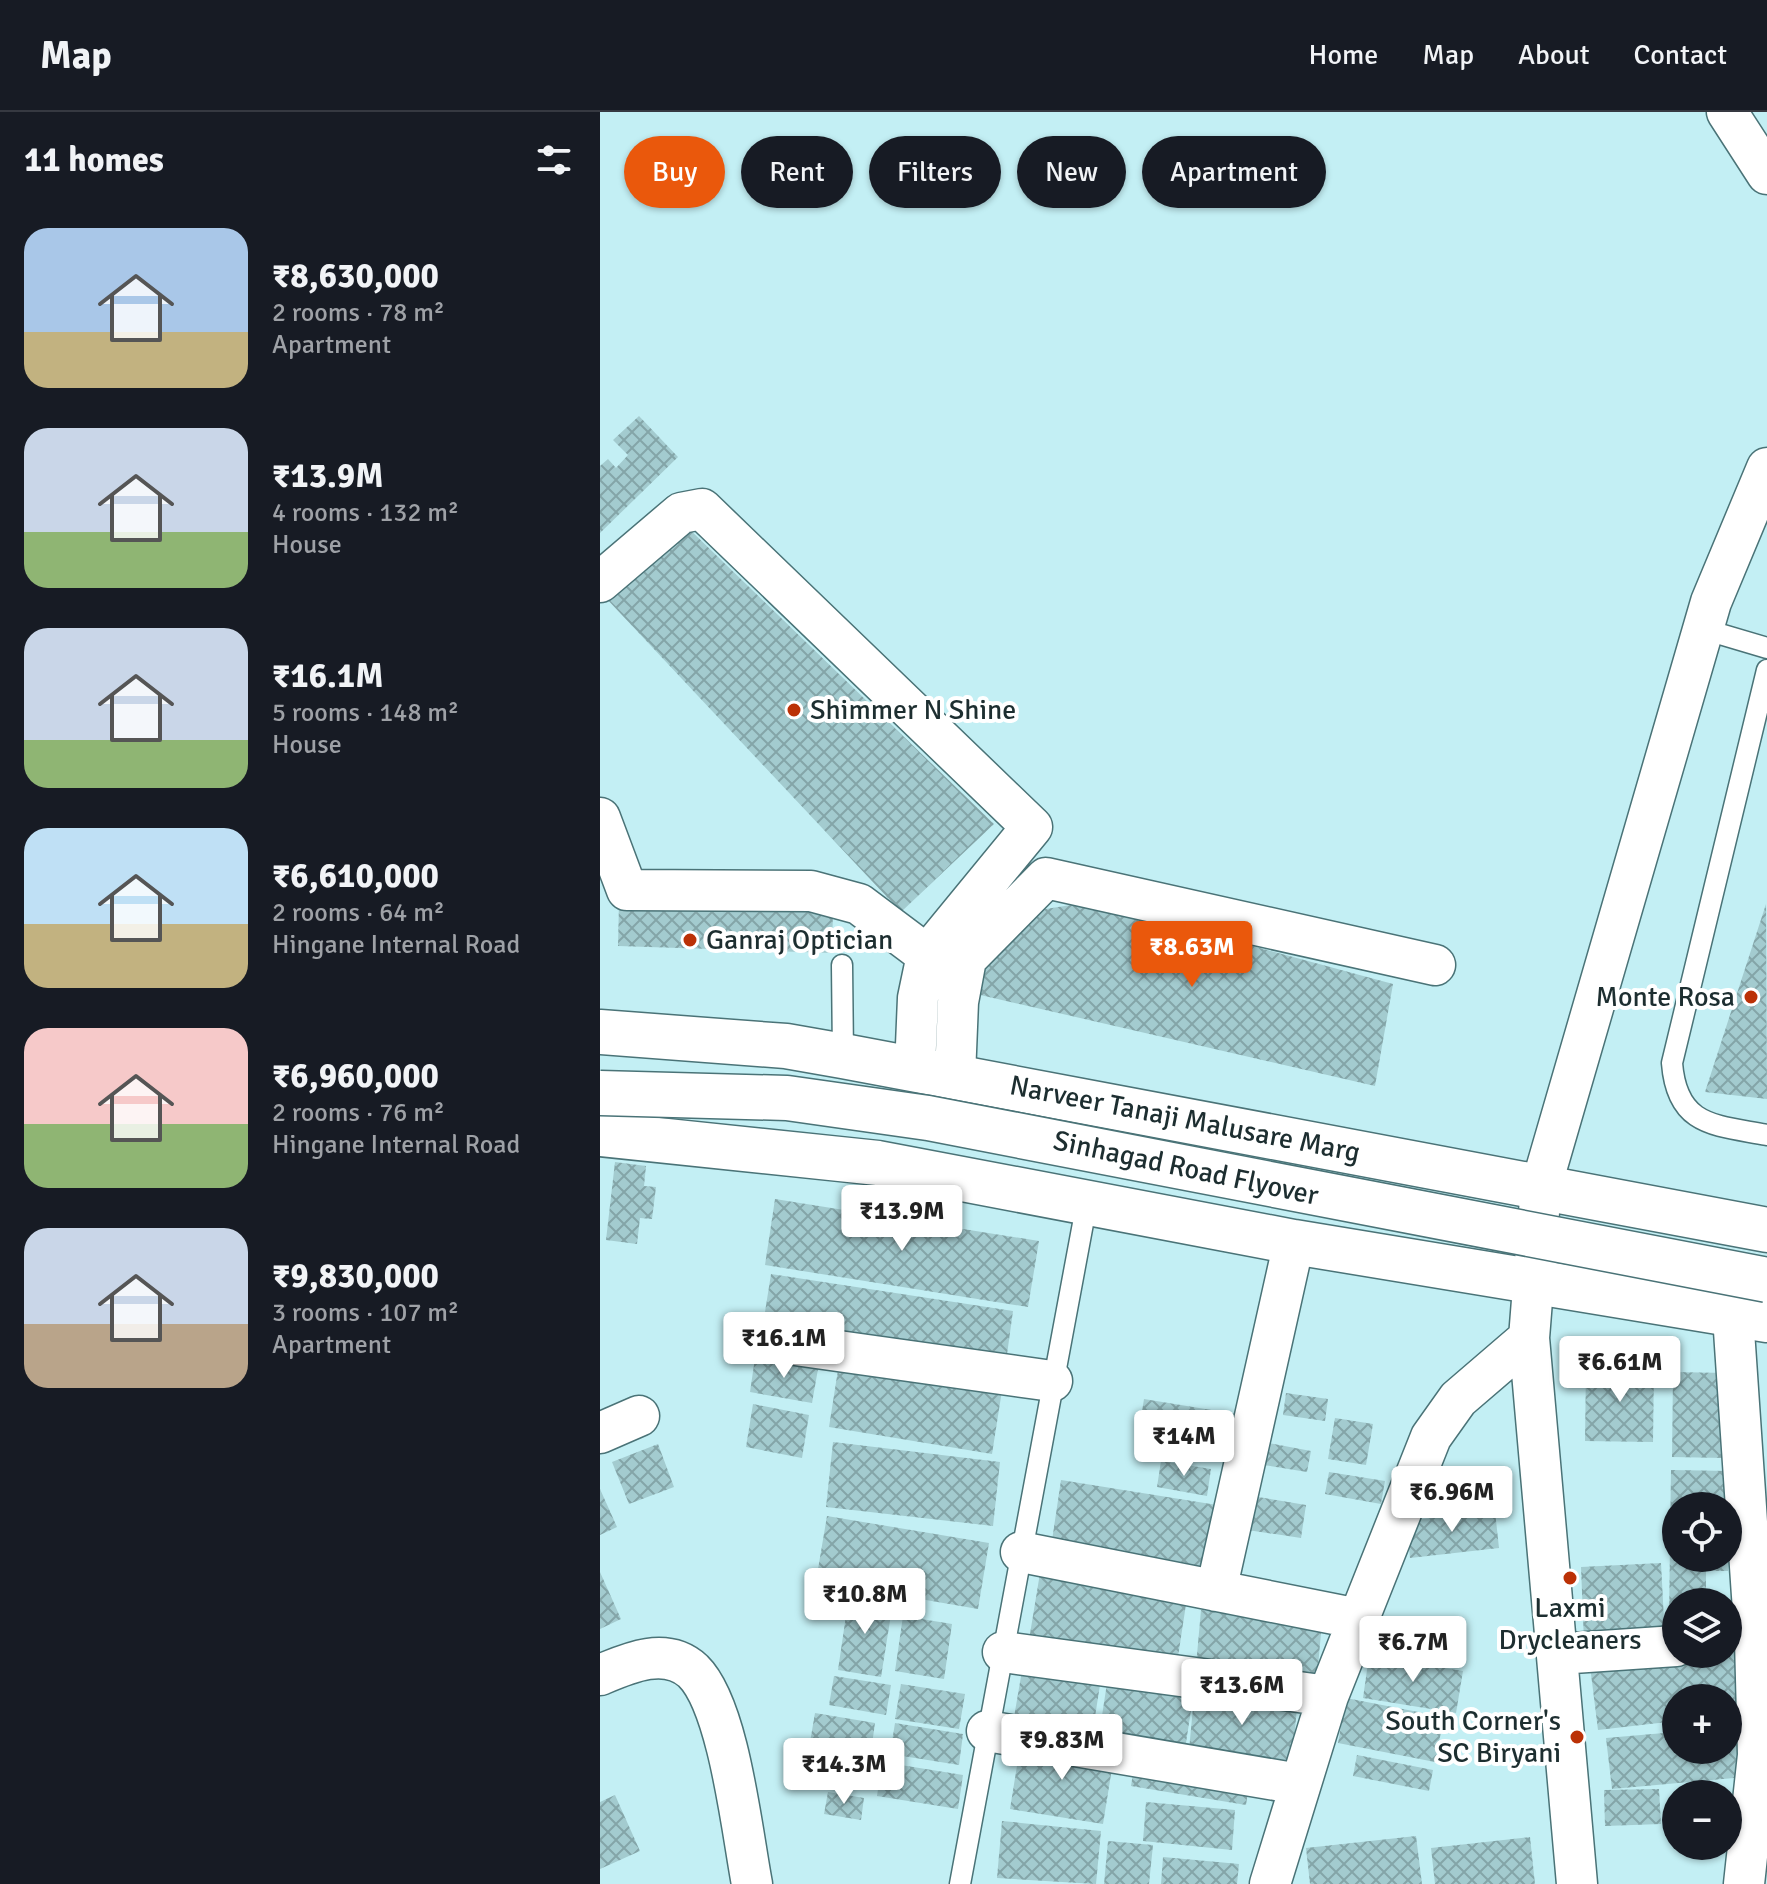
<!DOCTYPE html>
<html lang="en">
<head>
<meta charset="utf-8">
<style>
	body { margin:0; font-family:Signika,sans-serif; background:#20242c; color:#f1f3f6; height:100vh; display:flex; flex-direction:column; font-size:30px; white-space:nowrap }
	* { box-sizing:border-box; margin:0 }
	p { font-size:26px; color:#9ea1a6 }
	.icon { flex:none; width:44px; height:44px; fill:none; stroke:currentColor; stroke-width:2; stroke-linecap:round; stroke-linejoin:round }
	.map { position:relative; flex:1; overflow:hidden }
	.details { display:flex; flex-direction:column; background:#171b24; width:600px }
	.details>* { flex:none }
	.top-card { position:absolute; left:24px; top:24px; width:760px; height:72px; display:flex; gap:16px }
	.tools { position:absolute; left:1062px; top:1380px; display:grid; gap:16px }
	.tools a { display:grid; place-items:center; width:80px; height:80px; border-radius:50%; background:#171b24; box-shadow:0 2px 6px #0004; font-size:40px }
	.price { position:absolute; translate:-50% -68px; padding:0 18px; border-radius:8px; background:#fff; color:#222; font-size:26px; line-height:52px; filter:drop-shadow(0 2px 4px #0008) }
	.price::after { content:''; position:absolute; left:50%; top:48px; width:24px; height:18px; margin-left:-12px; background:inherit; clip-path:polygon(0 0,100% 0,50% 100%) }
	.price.selected { background:#ea580c; color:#fff }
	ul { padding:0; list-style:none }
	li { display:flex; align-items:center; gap:24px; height:200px; padding:0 24px }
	li span { display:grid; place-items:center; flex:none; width:224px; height:160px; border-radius:24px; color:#555 }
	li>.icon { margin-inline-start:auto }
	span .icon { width:96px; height:96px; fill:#fffc; stroke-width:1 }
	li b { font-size:34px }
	h2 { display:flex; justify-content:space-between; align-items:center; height:96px; padding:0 24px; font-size:34px }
	.chip { padding:0 28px; border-radius:36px; background:#171b24; box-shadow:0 2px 6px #0004; font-size:28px; line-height:72px }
	.chip.selected { background:#ea580c; color:#fff }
	header { display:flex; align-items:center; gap:48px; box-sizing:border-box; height:112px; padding:0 40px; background:#171b24; border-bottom:2px solid #363941 }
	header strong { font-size:38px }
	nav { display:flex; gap:44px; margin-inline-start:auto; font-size:28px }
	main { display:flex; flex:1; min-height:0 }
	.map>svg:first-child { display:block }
	.building { fill:url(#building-cross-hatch) }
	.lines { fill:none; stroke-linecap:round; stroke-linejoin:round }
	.service-casing { stroke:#4a7377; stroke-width:23 }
	.minor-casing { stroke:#4a7377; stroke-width:43 }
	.primary-casing { stroke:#4a7377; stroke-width:47 }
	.service { stroke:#fff; stroke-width:20 }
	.minor { stroke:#fff; stroke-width:40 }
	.primary { stroke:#fff; stroke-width:44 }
	.primary-bridge-casing { stroke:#4a7377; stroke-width:47; stroke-linecap:butt }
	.primary-bridge { stroke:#fff; stroke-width:44 }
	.poi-dot { fill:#bb3106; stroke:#fff; stroke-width:3 }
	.labels { text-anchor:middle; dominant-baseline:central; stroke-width:8; stroke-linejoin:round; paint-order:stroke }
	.poi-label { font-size:28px; fill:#1d2e30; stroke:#fff; text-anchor:start }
	.street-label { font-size:28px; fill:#1d2e30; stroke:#fff }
</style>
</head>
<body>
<header>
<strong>Map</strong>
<nav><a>Home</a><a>Map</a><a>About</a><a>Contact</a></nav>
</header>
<main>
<section class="details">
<h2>11 homes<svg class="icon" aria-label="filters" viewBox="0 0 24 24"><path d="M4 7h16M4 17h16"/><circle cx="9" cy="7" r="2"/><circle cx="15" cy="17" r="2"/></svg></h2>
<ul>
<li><span style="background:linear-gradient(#a9c7e8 65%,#c2b280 0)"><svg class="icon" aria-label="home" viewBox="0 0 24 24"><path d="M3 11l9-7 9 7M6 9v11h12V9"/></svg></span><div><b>₹8,630,000</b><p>2 rooms · 78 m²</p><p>Apartment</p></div></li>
<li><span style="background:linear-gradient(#c9d6e8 65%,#8fb573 0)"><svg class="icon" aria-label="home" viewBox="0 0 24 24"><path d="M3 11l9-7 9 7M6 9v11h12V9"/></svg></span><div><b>₹13.9M</b><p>4 rooms · 132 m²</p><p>House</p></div></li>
<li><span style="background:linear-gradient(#c9d6e8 70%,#8fb573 0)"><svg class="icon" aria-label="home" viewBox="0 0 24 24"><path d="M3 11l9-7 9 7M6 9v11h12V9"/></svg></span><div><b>₹16.1M</b><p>5 rooms · 148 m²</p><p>House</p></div></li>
<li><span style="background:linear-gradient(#bfe0f5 60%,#c2b280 0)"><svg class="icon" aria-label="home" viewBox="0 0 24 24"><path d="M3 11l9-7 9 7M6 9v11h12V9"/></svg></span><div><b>₹6,610,000</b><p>2 rooms · 64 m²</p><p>Hingane Internal Road</p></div></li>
<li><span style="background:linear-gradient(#f6c9c9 60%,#8fb573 0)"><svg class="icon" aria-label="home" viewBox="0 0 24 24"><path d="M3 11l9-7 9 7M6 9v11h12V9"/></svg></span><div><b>₹6,960,000</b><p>2 rooms · 76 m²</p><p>Hingane Internal Road</p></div></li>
<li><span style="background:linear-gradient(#c9d6e8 60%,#b9a48a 0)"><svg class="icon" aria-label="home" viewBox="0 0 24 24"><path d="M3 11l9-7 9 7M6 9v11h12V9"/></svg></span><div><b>₹9,830,000</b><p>3 rooms · 107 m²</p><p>Apartment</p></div></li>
</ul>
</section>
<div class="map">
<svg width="1167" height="1772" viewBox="0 0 1167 1772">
	<defs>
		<pattern id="building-cross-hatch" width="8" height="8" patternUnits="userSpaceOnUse" patternTransform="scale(2)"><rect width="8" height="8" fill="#a3cbcf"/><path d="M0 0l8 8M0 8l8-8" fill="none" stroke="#84a5a8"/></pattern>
	</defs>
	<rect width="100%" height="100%" fill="#c3eff4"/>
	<path class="building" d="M 39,304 L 78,345 L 0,421 L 0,354 L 8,347 L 16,356 L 28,343 L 13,328 Z
		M 83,411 L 394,712 L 301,800 L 5,485 Z
		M 19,790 L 233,797 L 232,841 L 18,834 Z
		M 490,790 L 793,872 L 775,974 L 363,879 L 433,799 Z
		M 1166,792 L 1167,987 L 1105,980 Z
		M 15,1050 L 46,1054 L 44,1074 L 56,1075 L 52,1107 L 40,1106 L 37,1132 L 6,1128 Z
		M 175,1087 L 439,1129 L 428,1195 L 165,1153 Z
		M 171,1162 L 413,1199 L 405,1257 L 162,1219 Z
		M 240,1245 L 403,1272 L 392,1342 L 229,1315 Z
		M 155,1246 L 218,1257 L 212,1291 L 150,1280 Z
		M 986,1253 L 1054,1254 L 1053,1330 L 985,1329 Z
		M 1073,1260 L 1127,1261 L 1125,1346 L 1072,1345 Z
		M 686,1281 L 728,1287 L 725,1309 L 683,1303 Z
		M 544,1287 L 642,1303 L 635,1347 L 537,1331 Z
		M 153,1292 L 209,1303 L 202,1346 L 146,1335 Z
		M 735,1306 L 773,1312 L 766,1353 L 728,1347 Z
		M 233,1330 L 400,1350 L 393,1414 L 226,1395 Z
		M 668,1331 L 711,1339 L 707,1360 L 664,1353 Z
		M 58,1332 L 74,1375 L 29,1392 L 12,1350 Z
		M 561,1349 L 611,1357 L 607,1384 L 557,1375 Z
		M 1071,1358 L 1130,1359 L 1129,1388 L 1099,1388 L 1099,1394 L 1076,1394 L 1076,1446 L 1128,1446 L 1128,1459 L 1106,1459 L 1106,1486 L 1128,1487 L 1128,1490 L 1076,1490 L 1076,1507 L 1069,1507 Z
		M 729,1360 L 785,1369 L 781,1392 L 725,1382 Z
		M 461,1368 L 617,1393 L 606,1467 L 450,1442 Z
		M 0,1377 L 17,1415 L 0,1423 Z
		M 646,1383 L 706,1393 L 701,1426 L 641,1417 Z
		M 895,1399 L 899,1436 L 810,1446 L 806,1409 Z
		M 227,1404 L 389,1431 L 378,1497 L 216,1469 Z
		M 1061,1451 L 1065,1527 L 984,1530 L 981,1455 Z
		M 441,1455 L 588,1479 L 576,1558 L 428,1534 Z
		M 0,1460 L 21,1507 L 0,1517 Z
		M 249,1483 L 293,1490 L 281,1565 L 238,1558 Z
		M 601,1498 L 722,1510 L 716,1577 L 595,1565 Z
		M 303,1504 L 352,1512 L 344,1567 L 295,1559 Z
		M 1144,1537 L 1151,1600 L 1128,1603 L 1128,1586 L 1076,1586 L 1076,1609 L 998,1618 L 990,1554 L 1128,1542 L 1128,1539 Z
		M 769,1544 L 863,1559 L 856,1601 L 763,1586 Z
		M 424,1547 L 502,1560 L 492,1624 L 413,1611 Z
		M 234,1564 L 291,1573 L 286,1603 L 229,1593 Z
		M 507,1571 L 593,1585 L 584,1644 L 498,1630 Z
		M 301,1572 L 365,1582 L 359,1617 L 295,1607 Z
		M 595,1574 L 698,1584 L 692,1652 L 588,1649 Z
		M 746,1586 L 844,1605 L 835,1650 L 738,1631 Z
		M 215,1601 L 275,1611 L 270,1647 L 209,1636 Z
		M 295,1611 L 363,1622 L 359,1653 L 290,1642 Z
		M 1140,1614 L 1145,1665 L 1012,1677 L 1006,1626 L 1076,1620 L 1076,1638 L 1128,1638 L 1128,1615 Z
		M 421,1629 L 514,1644 L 503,1712 L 410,1697 Z
		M 213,1640 L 267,1649 L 263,1677 L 209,1668 Z
		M 757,1643 L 833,1658 L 829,1679 L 753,1664 Z
		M 535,1648 L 650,1667 L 646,1693 L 531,1674 Z
		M 282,1650 L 363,1663 L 358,1697 L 277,1684 Z
		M 1059,1677 L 1061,1712 L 1005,1714 L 1004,1678 Z
		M 228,1680 L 264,1686 L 261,1708 L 224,1702 Z
		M 15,1683 L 40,1739 L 0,1757 L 0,1690 Z
		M 546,1690 L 635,1698 L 632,1738 L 543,1729 Z
		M 402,1709 L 501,1719 L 496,1772 L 397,1766 Z
		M 816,1724 L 822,1772 L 710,1772 L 706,1736 Z
		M 930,1725 L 935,1772 L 835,1772 L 831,1736 Z
		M 508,1729 L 553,1733 L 549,1772 L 504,1772 Z
		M 563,1745 L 639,1752 L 637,1772 L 561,1772 Z"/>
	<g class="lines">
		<defs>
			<path id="service" d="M 1103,517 L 1167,536
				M 1167,558 L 1072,951 C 1077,1015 1115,1013 1167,1023
				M 242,853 L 243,944
				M 360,1772 L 487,1090"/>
			<path id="minor" d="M 1127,0 L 1167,62
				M 0,470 L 81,401 L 102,397 L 432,715 L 327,843 L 318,886 L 315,957
				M 0,706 L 27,778 L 211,779 L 259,792 L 327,843
				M 355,964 L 358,890 L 366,847 L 446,766 L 835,853
				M 1133,1204 L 1155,1528 L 1158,1643 L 1144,1772
				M 167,1229 L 452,1269
				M 0,1321 L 39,1304
				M 421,1440 L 759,1507
				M 616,1479 L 694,1130
				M 403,1540 L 728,1584
				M 958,1542 L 1076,1534
				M 0,1563 C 28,1551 66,1534 93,1559 C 129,1594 142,1720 152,1772
				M 387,1619 L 699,1672
				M 670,1772 L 728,1584 L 831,1325 L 858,1287 L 929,1226
				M 977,1772 L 929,1226 L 941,1075 L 1111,490 L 1167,356"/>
			<path id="primary" d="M 0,920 L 186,934 L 243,944 L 1167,1118
				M 0,1022 L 278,1051 L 694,1130 L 1167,1208"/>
		</defs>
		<use href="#service" class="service-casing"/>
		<use href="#minor" class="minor-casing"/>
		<use href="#primary" class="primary-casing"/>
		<use href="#service" class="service"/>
		<use href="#minor" class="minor"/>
		<use href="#primary" class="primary"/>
		<defs>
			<path id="primary-bridge" d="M 0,981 L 187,986 L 328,1006 L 1167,1168"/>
		</defs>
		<use href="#primary-bridge" class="primary-bridge-casing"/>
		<use href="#primary-bridge" class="primary-bridge"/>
	</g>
	<g class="poi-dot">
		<circle cx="194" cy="598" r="8"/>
		<circle cx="90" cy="828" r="8"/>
		<circle cx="1151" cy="885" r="8"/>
		<circle cx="970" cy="1466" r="8"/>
		<circle cx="977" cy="1625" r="8"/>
	</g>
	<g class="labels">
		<g class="poi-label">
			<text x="210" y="598">Shimmer N Shine</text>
			<text x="106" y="828">Ganraj Optician</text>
			<text x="1135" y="885" text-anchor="end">Monte Rosa</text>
			<text x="970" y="1496" text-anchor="middle">Laxmi<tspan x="970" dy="32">Drycleaners</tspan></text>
			<text x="961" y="1609" text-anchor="end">South Corner's<tspan x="961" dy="32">SC Biryani</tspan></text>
		</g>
		<g class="street-label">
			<text transform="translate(585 1007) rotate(11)">Narveer Tanaji Malusare Marg</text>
			<text transform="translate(586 1056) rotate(12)">Sinhagad Road Flyover</text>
		</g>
	</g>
</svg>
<div class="tools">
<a><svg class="icon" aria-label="locate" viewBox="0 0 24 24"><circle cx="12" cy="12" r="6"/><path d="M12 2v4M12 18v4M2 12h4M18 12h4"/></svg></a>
<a><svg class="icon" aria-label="layers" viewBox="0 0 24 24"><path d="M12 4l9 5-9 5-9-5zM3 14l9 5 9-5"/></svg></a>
<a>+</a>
<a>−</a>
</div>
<b class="price selected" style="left:592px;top:877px">₹8.63M</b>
<b class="price" style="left:302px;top:1141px">₹13.9M</b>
<b class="price" style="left:184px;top:1268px">₹16.1M</b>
<b class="price" style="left:1020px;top:1292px">₹6.61M</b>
<b class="price" style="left:584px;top:1366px">₹14M</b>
<b class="price" style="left:852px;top:1422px">₹6.96M</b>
<b class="price" style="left:265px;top:1524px">₹10.8M</b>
<b class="price" style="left:813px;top:1572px">₹6.7M</b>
<b class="price" style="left:642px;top:1615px">₹13.6M</b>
<b class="price" style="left:462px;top:1670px">₹9.83M</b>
<b class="price" style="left:244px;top:1694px">₹14.3M</b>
<div class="top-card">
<a class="chip selected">Buy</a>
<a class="chip">Rent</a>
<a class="chip">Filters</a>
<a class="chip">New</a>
<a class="chip">Apartment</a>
</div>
</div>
</main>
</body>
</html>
